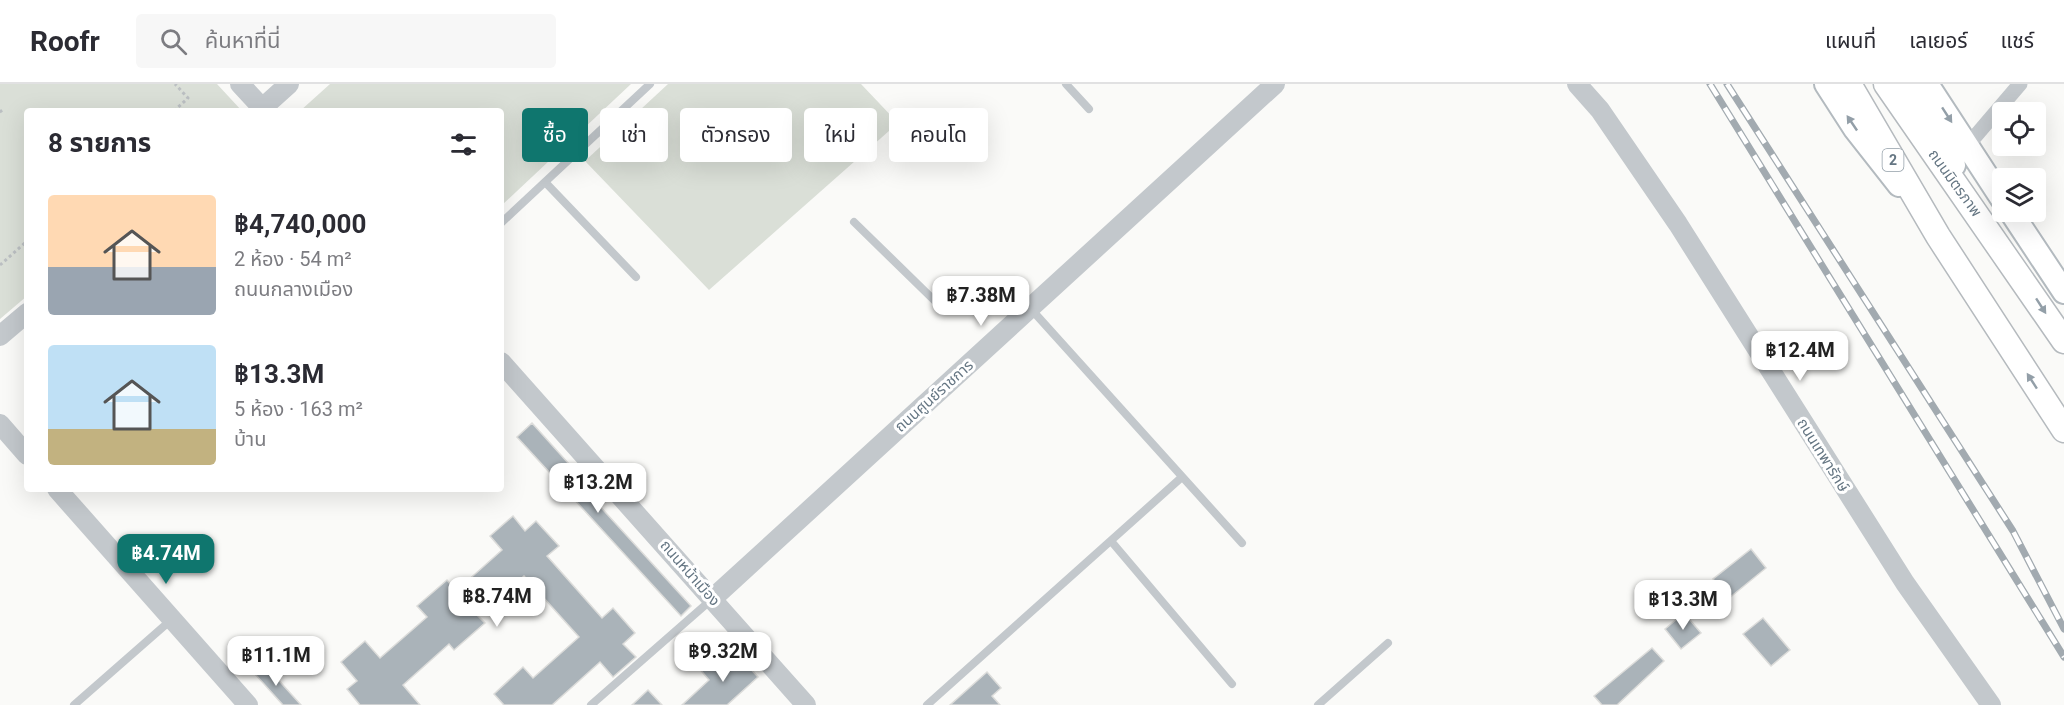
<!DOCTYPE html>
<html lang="th">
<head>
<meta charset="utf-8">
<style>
	body { margin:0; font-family:Roboto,"Noto Sans Thai",sans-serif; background:#f7f7f7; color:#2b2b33; height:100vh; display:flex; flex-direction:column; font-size:22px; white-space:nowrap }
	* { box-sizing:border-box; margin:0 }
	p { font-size:20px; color:#7c7c81 }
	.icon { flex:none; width:33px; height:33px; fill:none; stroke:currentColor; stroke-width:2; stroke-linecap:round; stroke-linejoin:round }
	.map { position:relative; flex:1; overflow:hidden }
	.sheet { position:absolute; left:24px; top:24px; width:480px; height:384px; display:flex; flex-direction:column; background:#fff; border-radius:6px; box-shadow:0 6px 24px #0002 }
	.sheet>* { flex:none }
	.top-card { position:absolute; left:522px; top:24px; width:570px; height:54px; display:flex; gap:12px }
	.fabs { position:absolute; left:1992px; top:18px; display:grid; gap:12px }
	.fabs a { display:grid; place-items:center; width:54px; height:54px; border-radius:6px; background:#fff; box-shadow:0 6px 24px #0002; font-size:30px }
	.price { position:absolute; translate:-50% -51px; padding:0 14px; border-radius:12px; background:#fff; color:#222; font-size:20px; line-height:39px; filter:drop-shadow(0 2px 3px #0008) }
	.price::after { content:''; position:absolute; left:50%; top:36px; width:18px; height:14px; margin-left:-9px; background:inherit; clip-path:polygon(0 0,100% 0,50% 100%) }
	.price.selected { background:#0f766e; color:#fff }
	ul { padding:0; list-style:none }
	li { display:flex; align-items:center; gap:18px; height:150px; padding:0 24px }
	li span { display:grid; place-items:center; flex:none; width:168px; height:120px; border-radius:6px; color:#555 }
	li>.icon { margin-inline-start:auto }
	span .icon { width:72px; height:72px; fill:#fffc; stroke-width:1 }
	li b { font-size:26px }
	h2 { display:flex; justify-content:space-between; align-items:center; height:72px; padding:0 24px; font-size:26px }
	.chip { padding:0 21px; border-radius:6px; background:#fff; box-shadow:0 6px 24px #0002; font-size:21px; line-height:54px }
	.chip.selected { background:#0f766e; color:#fff }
	header { display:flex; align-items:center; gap:36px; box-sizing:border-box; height:84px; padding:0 30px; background:#fff; border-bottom:2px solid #e1e1e2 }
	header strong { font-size:28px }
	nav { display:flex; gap:33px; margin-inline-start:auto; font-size:21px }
	.search { width:420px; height:54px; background:#f7f7f7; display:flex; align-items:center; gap:15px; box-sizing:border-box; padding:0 21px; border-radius:6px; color:#7c7c81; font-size:22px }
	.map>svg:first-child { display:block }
	.green { fill:#dadfd7 }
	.building { fill:#aab3b9; stroke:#dcdcda; stroke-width:1.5 }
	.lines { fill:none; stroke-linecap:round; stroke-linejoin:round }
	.secondary-casing { stroke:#b3babf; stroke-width:26 }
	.primary-casing { stroke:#b5babe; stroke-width:27 }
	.path { stroke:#bbbfc2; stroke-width:3; stroke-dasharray:3 3; stroke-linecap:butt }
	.service { stroke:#c3c8cc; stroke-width:8 }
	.minor { stroke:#c3c8cc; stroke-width:15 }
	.tertiary { stroke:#c3c8cc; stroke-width:20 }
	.secondary { stroke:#fff; stroke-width:22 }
	.primary { stroke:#fff; stroke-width:24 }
	.rail-casing { stroke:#a2aab0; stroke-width:7 }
	.rail { stroke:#fff; stroke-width:4.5; stroke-dasharray:14; stroke-linecap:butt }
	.oneway { fill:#939fa8 }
	.labels { text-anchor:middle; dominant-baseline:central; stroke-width:6; stroke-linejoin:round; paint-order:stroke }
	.shield { fill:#fff; stroke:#939fa8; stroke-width:1.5 }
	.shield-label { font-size:14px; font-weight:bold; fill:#657683 }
	.street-label { font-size:15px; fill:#657683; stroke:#fff }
</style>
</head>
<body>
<header>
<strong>Roofr</strong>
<div class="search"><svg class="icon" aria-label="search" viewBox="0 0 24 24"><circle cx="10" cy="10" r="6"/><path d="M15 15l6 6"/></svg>ค้นหาที่นี่</div>
<nav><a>แผนที่</a><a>เลเยอร์</a><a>แชร์</a></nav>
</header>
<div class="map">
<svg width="2064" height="621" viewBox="0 0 2064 621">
	<rect width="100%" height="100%" fill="#fafaf8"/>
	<path class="green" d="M 0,0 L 217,0 L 242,27 L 27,27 L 27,212 L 0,235 Z
		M 330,0 L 631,0 L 501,122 L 501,27 L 300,27 Z
		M 668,0 L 861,0 L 898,39 L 709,206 L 585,77 Z"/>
	<path class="building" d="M 532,339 L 579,391 L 574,394 L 691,522 L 681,532 L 517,353 Z
		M 513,432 L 525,447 L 536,437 L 559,462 L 547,472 L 602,534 L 613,524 L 635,549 L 623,560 L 636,573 L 613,593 L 600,578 L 552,621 L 504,621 L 494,610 L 523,583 L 533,594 L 579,553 L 524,492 L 478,532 L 485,539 L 454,566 L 449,560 L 403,601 L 420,621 L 360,621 L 347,605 L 357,597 L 341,578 L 365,557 L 380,574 L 427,533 L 417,522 L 447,496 L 456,507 L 502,466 L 490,452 Z
		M 1751,465 L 1766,484 L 1728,515 L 1713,495 Z
		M 1684,529 L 1701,549 L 1681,565 L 1665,545 Z
		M 1763,534 L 1790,566 L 1771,582 L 1743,550 Z
		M 1652,564 L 1664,577 L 1617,621 L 1602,621 L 1594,612 Z
		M 737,570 L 758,593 L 727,621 L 682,621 L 709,596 L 698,583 L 708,574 L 719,586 Z
		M 264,580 L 301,621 L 283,621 L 254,589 Z
		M 987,588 L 1001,604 L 992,612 L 1000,621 L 950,621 Z
		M 648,606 L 662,621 L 632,621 Z"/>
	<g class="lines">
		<defs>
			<path id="secondary" d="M 1826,0 L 1855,45 L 1899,101
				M 1906,0 L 1954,81
				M 1927,0 L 2002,115
				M 2011,128 L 2064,208"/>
			<path id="primary" d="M 1849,0 L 1938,152 L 2064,346
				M 1886,0 L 2064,257"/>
		</defs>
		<use href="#secondary" class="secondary-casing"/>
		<use href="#primary" class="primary-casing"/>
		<path class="path" d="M 0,26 L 3,30
			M 174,27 L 188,14 L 175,0
			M 0,181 L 27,157"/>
		<path class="service" d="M 1066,0 L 1089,25
			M 545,98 L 636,193
			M 854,138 L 938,220
			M 501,139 L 650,0
			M 1031,225 L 1242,459
			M 1111,457 L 1232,600
			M 74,621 L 171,536
			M 591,621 L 711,516
			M 927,621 L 1182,393
			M 1318,621 L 1388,559"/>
		<path class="minor" d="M 1967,62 L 2020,0"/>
		<path class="tertiary" d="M 240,0 L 265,27
			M 1577,0 L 1600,26 L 1678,140 L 1905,499 L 1991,621
			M 259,27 L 289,0
			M 0,252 L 27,229
			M 501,278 L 806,621
			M 0,340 L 27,371
			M 57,405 L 248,621
			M 712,515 L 1275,0"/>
		<use href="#secondary" class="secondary"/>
		<use href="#primary" class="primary"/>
		<defs>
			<path id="rail" d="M 1710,0 L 2064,573
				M 1727,0 L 2013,447 L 2064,545"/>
		</defs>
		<use href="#rail" class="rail-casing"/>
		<use href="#rail" class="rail"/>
	</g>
	<defs><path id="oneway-solid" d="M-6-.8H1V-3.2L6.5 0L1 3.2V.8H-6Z" transform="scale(1.5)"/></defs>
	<g class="oneway">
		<use href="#oneway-solid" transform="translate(1947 31) rotate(57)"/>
		<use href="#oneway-solid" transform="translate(1852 39) rotate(-124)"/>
		<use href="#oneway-solid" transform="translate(2041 222) rotate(57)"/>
		<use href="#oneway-solid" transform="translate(2032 297) rotate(-123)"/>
	</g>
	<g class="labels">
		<rect class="shield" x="1882.5" y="65" width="21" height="22" rx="4.5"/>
		<g class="shield-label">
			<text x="1893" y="76">2</text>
		</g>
		<g class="street-label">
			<text transform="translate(1955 99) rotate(54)">ถนนมิตรภาพ</text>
			<text transform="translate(934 312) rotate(-42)">ถนนศูนย์ราชการ</text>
			<text transform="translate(1823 371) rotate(58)">ถนนเทพารักษ์</text>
			<text transform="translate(690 489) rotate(49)">ถนนหน้าเมือง</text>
		</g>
	</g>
</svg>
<div class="fabs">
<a><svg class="icon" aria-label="locate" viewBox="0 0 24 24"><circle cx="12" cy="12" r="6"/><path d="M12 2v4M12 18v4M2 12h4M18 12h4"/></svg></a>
<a><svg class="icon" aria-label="layers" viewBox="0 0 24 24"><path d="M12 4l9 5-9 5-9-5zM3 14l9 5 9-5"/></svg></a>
</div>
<b class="price" style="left:981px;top:243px">฿7.38M</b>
<b class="price" style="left:1800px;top:298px">฿12.4M</b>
<b class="price" style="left:598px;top:430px">฿13.2M</b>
<b class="price selected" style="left:166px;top:501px">฿4.74M</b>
<b class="price" style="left:497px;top:544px">฿8.74M</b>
<b class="price" style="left:1683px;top:547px">฿13.3M</b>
<b class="price" style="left:723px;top:599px">฿9.32M</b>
<b class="price" style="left:276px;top:603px">฿11.1M</b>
<div class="top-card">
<a class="chip selected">ซื้อ</a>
<a class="chip">เช่า</a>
<a class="chip">ตัวกรอง</a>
<a class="chip">ใหม่</a>
<a class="chip">คอนโด</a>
</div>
<section class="sheet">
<h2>8 รายการ<svg class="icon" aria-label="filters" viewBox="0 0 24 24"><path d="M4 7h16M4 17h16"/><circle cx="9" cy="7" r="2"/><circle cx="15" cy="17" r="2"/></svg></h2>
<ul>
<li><span style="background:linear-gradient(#ffd9b3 60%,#9aa5b1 0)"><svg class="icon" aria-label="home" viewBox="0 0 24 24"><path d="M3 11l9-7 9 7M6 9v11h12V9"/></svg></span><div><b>฿4,740,000</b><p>2 ห้อง · 54 m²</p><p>ถนนกลางเมือง</p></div></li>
<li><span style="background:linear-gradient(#bfe0f5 70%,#c2b280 0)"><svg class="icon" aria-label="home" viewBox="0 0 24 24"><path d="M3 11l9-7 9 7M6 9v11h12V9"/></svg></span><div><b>฿13.3M</b><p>5 ห้อง · 163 m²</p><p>บ้าน</p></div></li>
</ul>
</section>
</div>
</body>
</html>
